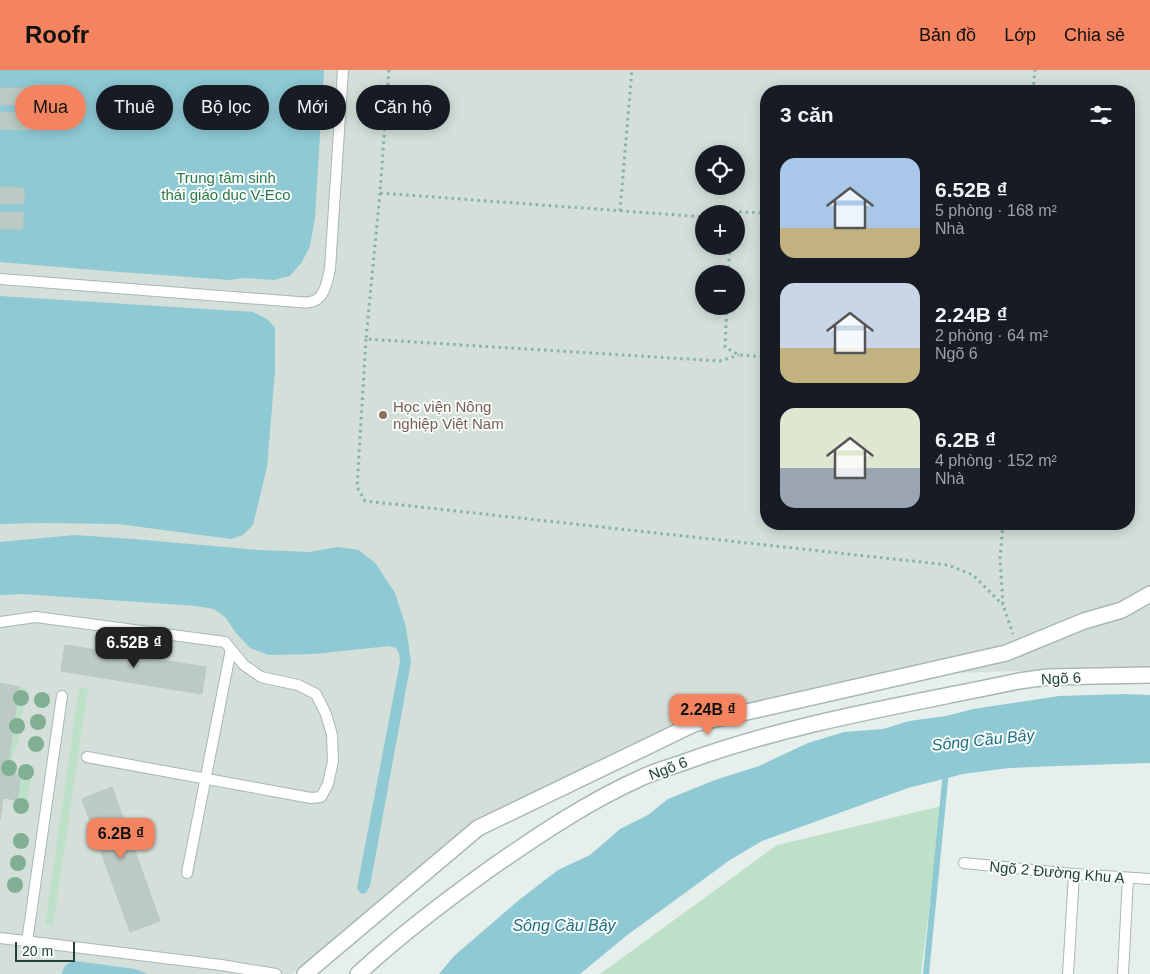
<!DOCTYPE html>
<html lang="vi">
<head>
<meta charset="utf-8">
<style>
	body { margin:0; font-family:Helvetica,sans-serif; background:#20242c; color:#f1f3f6; height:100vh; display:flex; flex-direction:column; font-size:19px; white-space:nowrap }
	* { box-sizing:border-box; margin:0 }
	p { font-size:16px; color:#9ea1a6 }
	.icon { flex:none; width:28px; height:28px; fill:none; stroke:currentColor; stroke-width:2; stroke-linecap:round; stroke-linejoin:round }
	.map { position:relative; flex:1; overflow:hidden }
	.side { position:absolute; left:760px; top:15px; width:375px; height:445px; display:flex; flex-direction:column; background:#171b24; border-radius:20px; box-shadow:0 2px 12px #0003 }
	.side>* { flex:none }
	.banner { position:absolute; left:15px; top:15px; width:475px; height:45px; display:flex; gap:10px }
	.controls { position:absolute; left:695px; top:75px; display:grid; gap:10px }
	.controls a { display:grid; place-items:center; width:50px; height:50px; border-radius:50%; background:#171b24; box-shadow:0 2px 12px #0003; font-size:25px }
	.scale { position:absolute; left:15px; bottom:12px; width:60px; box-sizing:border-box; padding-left:5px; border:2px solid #24423a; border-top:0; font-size:14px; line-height:18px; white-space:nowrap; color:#24423a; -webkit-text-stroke:4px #f7fbf9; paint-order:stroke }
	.price { position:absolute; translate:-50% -42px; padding:0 11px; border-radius:10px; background:#f4845f; color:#111; font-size:16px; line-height:32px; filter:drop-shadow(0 1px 2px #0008) }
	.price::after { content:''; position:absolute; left:50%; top:30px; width:15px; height:11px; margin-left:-8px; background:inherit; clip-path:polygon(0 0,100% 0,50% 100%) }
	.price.on { background:#222; color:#fff }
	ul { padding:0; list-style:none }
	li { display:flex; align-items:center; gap:15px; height:125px; padding:0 20px }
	li span { display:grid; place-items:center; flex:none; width:140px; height:100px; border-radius:15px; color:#555 }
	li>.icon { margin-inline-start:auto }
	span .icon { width:60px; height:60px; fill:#fffc; stroke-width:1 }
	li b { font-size:21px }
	h2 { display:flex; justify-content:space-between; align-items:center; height:60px; padding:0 20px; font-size:21px }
	.tag { padding:0 18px; border-radius:22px; background:#171b24; box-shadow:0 2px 12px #0003; font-size:18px; line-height:45px }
	.tag.on { background:#f4845f; color:#111 }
	header { display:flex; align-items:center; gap:30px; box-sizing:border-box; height:70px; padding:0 25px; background:#f4845f; color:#111 }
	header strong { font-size:24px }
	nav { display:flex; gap:28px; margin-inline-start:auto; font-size:18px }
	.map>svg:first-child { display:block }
	.built { fill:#d4dfda; fill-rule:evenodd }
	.green { fill:#bfe0c8 }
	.water { fill:#8ec9d4 }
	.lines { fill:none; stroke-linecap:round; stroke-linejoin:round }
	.stream { stroke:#8ec9d4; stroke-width:6 }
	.building { fill:#bbcac4; stroke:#b8c9c2 }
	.service-casing { stroke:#a8b8b2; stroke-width:12 }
	.minor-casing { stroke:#a8b8b2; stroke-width:18 }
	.path { stroke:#86b3a5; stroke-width:3; stroke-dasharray:2.5 4; stroke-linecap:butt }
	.service { stroke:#fff; stroke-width:10 }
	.minor { stroke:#fff; stroke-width:15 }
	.tree { fill:#80af93 }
	.education-dot { fill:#8d6e63; stroke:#f7fbf9; stroke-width:2 }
	.labels { text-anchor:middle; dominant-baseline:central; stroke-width:4; stroke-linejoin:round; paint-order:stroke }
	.park-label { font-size:15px; fill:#2d7a4b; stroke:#f7fbf9 }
	.education-label { font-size:15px; fill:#785e54; stroke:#f7fbf9; text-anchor:start }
	.street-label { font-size:15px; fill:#24423a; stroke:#f7fbf9 }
	.water-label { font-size:16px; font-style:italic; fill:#1c6f80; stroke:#f7fbf9 }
</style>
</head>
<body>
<header>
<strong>Roofr</strong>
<nav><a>Bản đồ</a><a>Lớp</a><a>Chia sẻ</a></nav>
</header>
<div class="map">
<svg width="1150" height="904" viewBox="0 0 1150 904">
	<rect width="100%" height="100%" fill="#e6efeb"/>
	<path class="built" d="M 0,0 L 1150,0 L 1150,597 L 892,605 L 692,646 L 474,753 L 292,904 L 0,904 ZM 766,21 L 1129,21 L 1129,454 L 766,454 ZM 704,84 L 736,84 L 736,116 L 704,116 ZM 704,144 L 736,144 L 736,176 L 704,176 ZM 704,204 L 736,204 L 736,236 L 704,236 Z"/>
	<path class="green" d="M 19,617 L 26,618 L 18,673 L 13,685 L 10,704 L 7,703 Z
		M 79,617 L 88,619 L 53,856 L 45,855 Z
		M 29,695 L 32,698 L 26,740 L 25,741 L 22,743 L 18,738 L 17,733 L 21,705 L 24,698 Z
		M 942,736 L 921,904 L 600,904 L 777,775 Z"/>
	<path class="water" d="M 0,0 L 324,0 L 315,148 L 310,176 L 302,192 L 290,206 L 274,210 L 244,208 L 230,210 L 106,201 L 0,192 Z
		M 0,226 L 253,242 L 267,249 L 275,258 L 275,301 L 267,397 L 253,455 L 243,465 L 231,469 L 118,454 L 40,453 L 0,454 Z
		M 75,465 L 133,469 L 260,480 L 310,482 L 338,477 L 359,480 L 376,494 L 395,523 L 406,557 L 411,592 L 370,816 L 366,823 L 361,824 L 357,818 L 400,592 L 399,583 L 396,578 L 389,576 L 315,584 L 269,585 L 250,578 L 236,563 L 226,548 L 214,539 L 196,536 L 23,524 L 0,525 L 0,472 Z
		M 1124,624 L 1150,625 L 1150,693 L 1057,696 L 1009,698 L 963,704 L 908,718 L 762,771 L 730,790 L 626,866 L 580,904 L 439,904 L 454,886 L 519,830 L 558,800 L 590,785 L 620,759 L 648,745 L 668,729 L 715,710 L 759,696 L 808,673 L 844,662 L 883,659 L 909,651 L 946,646 L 973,639 L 1059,626 Z
		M 76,891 L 135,899 L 148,904 L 62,904 C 64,895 68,892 76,891 Z"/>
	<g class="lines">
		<path class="stream" d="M 926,904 L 946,701"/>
	</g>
	<path class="building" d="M 0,18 L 29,18 L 29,35 L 0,35 Z
		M 0,42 L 29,43 L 29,60 L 0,59 Z
		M 0,117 L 24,118 L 24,134 L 0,134 Z
		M 0,142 L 23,142 L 23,159 L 0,159 Z
		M 65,575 L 206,597 L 202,624 L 61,601 Z
		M 0,613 L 19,617 L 7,703 L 21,705 L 17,730 L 3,728 L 0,750 Z
		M 112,717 L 160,851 L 130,862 L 82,729 Z"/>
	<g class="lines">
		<defs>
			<path id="service" d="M 0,209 L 298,232 C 302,232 306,233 310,232 C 325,230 327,211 330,199 L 343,0
				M 0,552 L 36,547 L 225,572 L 244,595 L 261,607 L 298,615 L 316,624 L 326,644 L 332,665 L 333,691 L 328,714 L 321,727 L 311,728 L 87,687
				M 964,793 L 1074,804 L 1150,809
				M 187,803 L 231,579
				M 0,868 L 221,895 L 276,904
				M 27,872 L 62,626
				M 1068,904 L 1074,804
				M 1123,904 L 1128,808"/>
			<path id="minor" d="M 305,904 L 478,758 L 694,654 L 1006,583 L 1084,551 L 1122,540 L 1150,524
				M 358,904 C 400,865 445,831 491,798 C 540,764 589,731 643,707 C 656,701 670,697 682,693 C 782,656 887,638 990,617 L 1019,611 L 1048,607 L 1150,605"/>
		</defs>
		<use href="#service" class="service-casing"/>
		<use href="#minor" class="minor-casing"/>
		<path class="path" d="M 389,0 L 380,123 L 704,147
			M 1033,21 L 1035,0
			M 380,123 L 366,269 L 720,291 L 739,285
			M 620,141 L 632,0
			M 733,144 L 739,142 L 766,143
			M 728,204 L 730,176
			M 727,236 L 725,277 L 739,285 L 766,287
			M 366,269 L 357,417 L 365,431 L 948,495 L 973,505 L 1003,535
			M 1003,454 L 1000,489 L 1003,535 L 1013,564"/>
		<use href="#service" class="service"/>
		<use href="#minor" class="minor"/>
	</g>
	<g class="tree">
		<circle cx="21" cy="628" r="8"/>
		<circle cx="42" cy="630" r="8"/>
		<circle cx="38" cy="652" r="8"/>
		<circle cx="17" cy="656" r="8"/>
		<circle cx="36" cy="674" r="8"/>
		<circle cx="9" cy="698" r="8"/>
		<circle cx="26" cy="702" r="8"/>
		<circle cx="21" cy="736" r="8"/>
		<circle cx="21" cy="771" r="8"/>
		<circle cx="18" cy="793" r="8"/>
		<circle cx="15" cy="815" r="8"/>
	</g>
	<circle class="education-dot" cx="383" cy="345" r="5"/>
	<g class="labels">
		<g class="park-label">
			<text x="226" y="107">Trung tâm sinh<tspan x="226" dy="17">thái giáo dục V-Eco</tspan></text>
		</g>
		<g class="education-label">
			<text x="393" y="336">Học viện Nông<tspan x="393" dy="17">nghiệp Việt Nam</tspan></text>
		</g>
		<g class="street-label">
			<text transform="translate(1061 608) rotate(-3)">Ngõ 6</text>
			<text transform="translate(668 698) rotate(-21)">Ngõ 6</text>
			<text transform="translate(1057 802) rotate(5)">Ngõ 2 Đường Khu A</text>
		</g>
		<g class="water-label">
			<text transform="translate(983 670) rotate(-6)">Sông Cầu Bây</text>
			<text x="564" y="855">Sông Cầu Bây</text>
		</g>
	</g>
</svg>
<div class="controls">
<a><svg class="icon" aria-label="locate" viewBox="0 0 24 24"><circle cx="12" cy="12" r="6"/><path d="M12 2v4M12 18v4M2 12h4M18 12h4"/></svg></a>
<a>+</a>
<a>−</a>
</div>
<div class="scale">20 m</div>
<b class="price on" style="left:134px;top:599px">6.52B ₫</b>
<b class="price" style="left:708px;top:666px">2.24B ₫</b>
<b class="price" style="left:121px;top:790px">6.2B ₫</b>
<div class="banner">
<a class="tag on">Mua</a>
<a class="tag">Thuê</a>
<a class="tag">Bộ lọc</a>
<a class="tag">Mới</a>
<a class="tag">Căn hộ</a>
</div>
<section class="side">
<h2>3 căn<svg class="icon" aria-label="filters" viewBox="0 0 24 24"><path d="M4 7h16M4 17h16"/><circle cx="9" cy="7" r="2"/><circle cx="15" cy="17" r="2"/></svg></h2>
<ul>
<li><span style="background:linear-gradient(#a9c7e8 70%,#c2b280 0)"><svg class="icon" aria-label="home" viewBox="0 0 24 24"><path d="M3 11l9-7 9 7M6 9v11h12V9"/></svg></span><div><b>6.52B ₫</b><p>5 phòng · 168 m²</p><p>Nhà</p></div></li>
<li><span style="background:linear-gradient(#c9d6e8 65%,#c2b280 0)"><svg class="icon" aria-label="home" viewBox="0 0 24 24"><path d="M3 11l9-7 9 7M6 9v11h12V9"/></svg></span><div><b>2.24B ₫</b><p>2 phòng · 64 m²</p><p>Ngõ 6</p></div></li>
<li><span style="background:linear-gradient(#dfe7d0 60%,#9aa5b1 0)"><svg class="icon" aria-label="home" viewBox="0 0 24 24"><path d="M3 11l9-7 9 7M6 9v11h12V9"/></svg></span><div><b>6.2B ₫</b><p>4 phòng · 152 m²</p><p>Nhà</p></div></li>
</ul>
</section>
</div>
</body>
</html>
